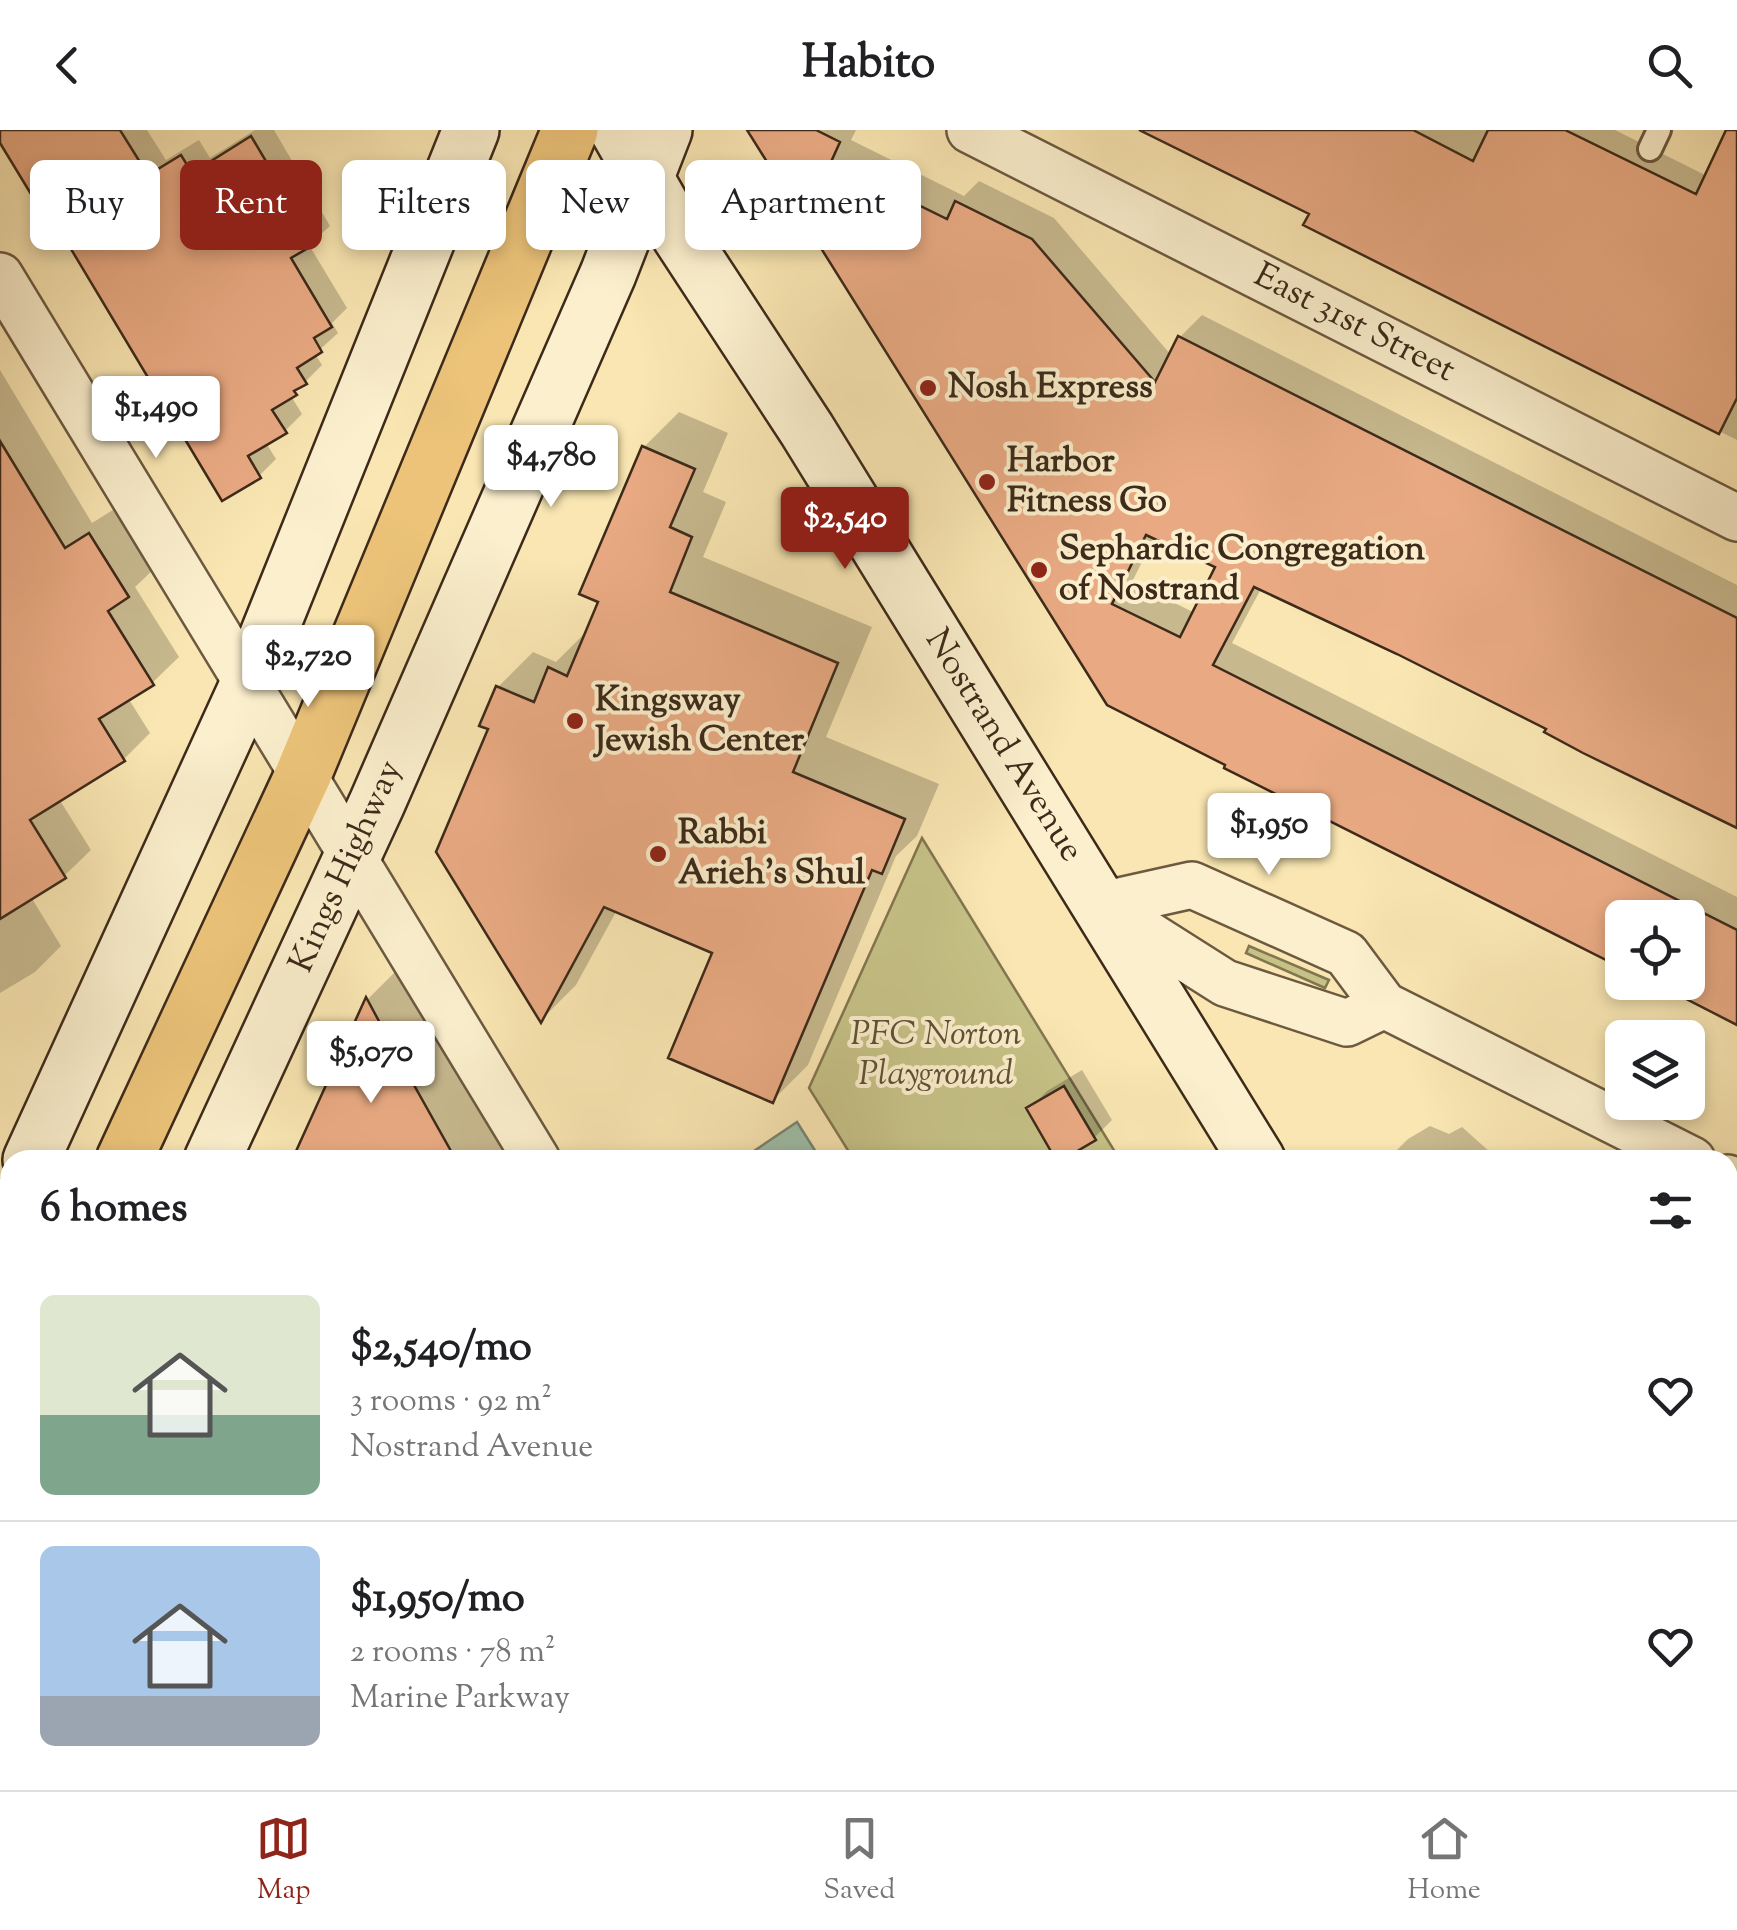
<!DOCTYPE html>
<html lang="en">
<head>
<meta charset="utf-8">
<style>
	body { margin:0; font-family:"Sorts Mill Goudy",serif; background:#f2f2f2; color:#202124; height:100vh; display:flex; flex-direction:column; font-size:38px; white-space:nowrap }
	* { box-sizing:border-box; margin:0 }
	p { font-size:32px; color:#757577 }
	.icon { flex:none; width:55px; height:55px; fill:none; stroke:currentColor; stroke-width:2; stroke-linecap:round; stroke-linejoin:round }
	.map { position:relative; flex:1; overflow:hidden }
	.panel { position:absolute; left:0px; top:1020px; width:1738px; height:640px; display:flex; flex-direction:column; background:#fff; border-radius:30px 30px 0 0; box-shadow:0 5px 15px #0003 }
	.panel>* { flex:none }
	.guide { position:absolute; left:30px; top:30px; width:1000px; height:90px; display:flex; gap:20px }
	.tools { position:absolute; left:1605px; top:770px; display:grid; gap:20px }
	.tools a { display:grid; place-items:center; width:100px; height:100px; border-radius:15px; background:#fff; box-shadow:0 5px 15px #0003; font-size:50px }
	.price { position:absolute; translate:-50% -85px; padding:0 22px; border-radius:10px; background:#fff; color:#222; font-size:32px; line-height:65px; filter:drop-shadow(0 2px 5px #0008) }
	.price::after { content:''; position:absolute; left:50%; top:60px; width:30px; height:22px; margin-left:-15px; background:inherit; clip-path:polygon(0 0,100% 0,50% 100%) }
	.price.on { background:#8f2418; color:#fff }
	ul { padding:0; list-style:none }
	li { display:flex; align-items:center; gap:30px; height:250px; padding:0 40px }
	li+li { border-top:2px solid #e0e0e0 }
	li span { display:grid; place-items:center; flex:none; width:280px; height:200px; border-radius:15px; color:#555 }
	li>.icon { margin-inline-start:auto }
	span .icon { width:120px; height:120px; fill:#fffc; stroke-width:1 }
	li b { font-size:42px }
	h2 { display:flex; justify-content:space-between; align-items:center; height:120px; padding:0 40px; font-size:42px }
	.tag { padding:0 35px; border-radius:15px; background:#fff; box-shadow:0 5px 15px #0003; font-size:35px; line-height:90px }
	.tag.on { background:#8f2418; color:#fff }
	header { display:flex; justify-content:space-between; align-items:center; height:130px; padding:0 40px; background:#fff; font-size:45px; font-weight:700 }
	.tabs { display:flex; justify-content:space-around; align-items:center; height:140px; border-top:2px solid #e0e0e0; background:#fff; font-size:28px; color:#757577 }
	.tabs a { display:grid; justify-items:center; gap:5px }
	.tabs .on { color:#8f2418 }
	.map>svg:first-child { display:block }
	.green { fill:#c6c287; stroke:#827650; stroke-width:2.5 }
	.water { fill:#9ec0a9; stroke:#778470; stroke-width:2.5 }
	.shadow { fill:#0003; fill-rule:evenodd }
	.building { fill:#e9aa83; stroke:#3d2a1a; stroke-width:2.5; fill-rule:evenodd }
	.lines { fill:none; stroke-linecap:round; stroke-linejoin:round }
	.lane-casing { stroke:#6c5940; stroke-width:28 }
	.street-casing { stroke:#6c5940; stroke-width:50 }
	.secondary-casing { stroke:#3d2a1a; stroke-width:60 }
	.primary-casing { stroke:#3d2a1a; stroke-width:60 }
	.lane { stroke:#fbefcd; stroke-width:22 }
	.street { stroke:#fbefcd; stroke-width:45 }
	.secondary { stroke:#fbefcd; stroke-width:55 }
	.primary { stroke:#ecc379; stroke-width:55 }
	.poi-dot { fill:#8f2418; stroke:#fbefcd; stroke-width:4 }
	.labels { text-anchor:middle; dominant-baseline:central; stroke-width:8; stroke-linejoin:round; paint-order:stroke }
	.street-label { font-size:35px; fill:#3d2a1a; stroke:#fbefcd }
	.poi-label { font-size:35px; font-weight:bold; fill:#3d2a1a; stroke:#fbefcd; text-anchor:start }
	.park-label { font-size:35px; font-style:italic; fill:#5f5035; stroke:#fbefcd }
</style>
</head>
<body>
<header><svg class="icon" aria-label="back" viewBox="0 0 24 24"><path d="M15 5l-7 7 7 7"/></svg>Habito<svg class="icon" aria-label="search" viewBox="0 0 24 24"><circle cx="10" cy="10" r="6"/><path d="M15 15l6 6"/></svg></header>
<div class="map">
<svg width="1737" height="1660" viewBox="0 0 1737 1660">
	<rect width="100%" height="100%" fill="#f9e6b2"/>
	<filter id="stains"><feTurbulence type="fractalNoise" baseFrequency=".002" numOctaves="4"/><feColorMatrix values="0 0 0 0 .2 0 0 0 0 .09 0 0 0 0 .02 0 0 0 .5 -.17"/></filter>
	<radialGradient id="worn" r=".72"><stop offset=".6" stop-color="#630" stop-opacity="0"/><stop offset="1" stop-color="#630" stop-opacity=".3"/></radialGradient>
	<path class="green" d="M 922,708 L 1120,1030 L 854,1030 L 809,958 Z
		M 1249,816 L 1329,850 L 1325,858 L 1246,823 Z"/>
	<path class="water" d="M 797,992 L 821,1030 L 756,1030 L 751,1023 Z"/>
	<path class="shadow" d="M 0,0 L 147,0 L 166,30 L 199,10 L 210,28 L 255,0 L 274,0 L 330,96 L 309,115 L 347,178 L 332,193 L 338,203 L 315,224 L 322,235 L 291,266 L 302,284 L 285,301 L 266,313 L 276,329 L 259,346 L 57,90 L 0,8 Z
		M 750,0 L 856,0 L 851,10 L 964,66 L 979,51 L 1054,88 L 1171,225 L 1180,207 L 1202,185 L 1737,455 L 1737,696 L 1549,598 L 1262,457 L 1232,513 L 1737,767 L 1737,893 L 1688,852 L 1688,788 L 1622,788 L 1622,835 L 1260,654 L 1109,573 ZM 1155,406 L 1219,436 L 1195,483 L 1132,452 Z
		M 1147,0 L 1615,0 L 1707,46 L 1729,0 L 1737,0 L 1737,310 L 1306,94 L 1312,82 Z
		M 0,240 L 92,393 L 116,378 L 154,439 L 135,457 L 179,527 L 152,553 L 128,568 L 150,603 L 124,629 L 59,669 L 91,720 L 64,746 L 31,767 L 61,816 L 35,842 L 0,863 Z
		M 679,282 L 728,303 L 703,362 L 726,372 L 703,427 L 872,497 L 826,607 L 939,654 L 917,706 L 896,726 L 808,935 L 773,970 L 715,822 L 617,780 L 576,855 L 542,889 L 491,598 L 498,557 L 533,522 L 556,532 L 585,503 L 601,471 L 644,317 Z
		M 400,837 L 511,1030 L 293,1030 L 368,869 Z
		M 1082,940 L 1112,990 L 1094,1008 L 1029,979 L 1047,961 Z
		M 1430,996 L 1449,1004 L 1462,997 L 1499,1030 L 1387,1030 L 1408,1009 Z
		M 1728,1336 L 1737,1351 L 1737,1614 L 1728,1599 Z
		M 10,1623 L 10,1650 L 245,1650 L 251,1660 L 0,1660 L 0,1637 Z
		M 384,1650 L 834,1650 L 840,1660 L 394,1660 Z
		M 1003,1650 L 1334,1650 L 1337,1654 L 1344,1650 L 1458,1650 L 1441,1660 L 1022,1660 L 1018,1652 L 1008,1658 Z"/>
	<path class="building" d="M 0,0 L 120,0 L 148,45 L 181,25 L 192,43 L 251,6 L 315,114 L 291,128 L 332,197 L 314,208 L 322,222 L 297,238 L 307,254 L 294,261 L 297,265 L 272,280 L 287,303 L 248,326 L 261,348 L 222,371 L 56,94 L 51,97 L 0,13 Z
		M 747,0 L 816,0 L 840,12 L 831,32 L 947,89 L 955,71 L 1032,109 L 1155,252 L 1178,206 L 1737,488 L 1737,698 L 1583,623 L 1544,602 L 1546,599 L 1397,524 L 1254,457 L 1213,535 L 1737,800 L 1737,895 L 1653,852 L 1688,852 L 1688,788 L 1622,788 L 1622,838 L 1224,638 L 1225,635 L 1107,575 ZM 1146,405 L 1215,437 L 1180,507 L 1112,474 Z
		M 1139,0 L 1413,0 L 1473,31 L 1488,0 L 1565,0 L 1696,64 L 1726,0 L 1737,0 L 1737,268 L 1719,304 L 1303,95 L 1309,84 Z
		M 0,311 L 65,418 L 89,403 L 129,467 L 108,481 L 154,555 L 99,589 L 125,631 L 30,690 L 66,748 L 0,789 Z
		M 642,316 L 695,339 L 670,397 L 692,407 L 670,462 L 838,533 L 793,642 L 905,689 L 882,744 L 872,740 L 773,973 L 668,928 L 712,823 L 604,777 L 541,893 L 436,722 L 488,599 L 479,596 L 496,556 L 534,572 L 548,537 L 567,546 L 598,472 L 579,464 Z
		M 366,867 L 396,923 L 456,1030 L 292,1030 Z
		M 1064,956 L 1096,1010 L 1062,1030 L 1056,1030 L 1026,978 Z"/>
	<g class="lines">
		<defs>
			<path id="lane" d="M 1650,19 L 1659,0"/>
			<path id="street" d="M 970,0 L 1737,388
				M 0,146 L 537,1030
				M 1102,775 L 1192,755 L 1346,824 L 1384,875 L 1692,1030
				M 1102,775 L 1225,853 L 1347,893 L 1384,875
				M 1728,1048 L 1737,1053
				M 0,1197 L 10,1215
				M 269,1650 L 275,1660
				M 914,1650 L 920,1660"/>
			<path id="secondary" d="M 618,0 L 667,86 L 807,300 L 1257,1030
				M 31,1030 L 248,555 L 471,0
				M 212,1030 L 377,673 L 608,144 L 664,0
				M 0,1098 L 10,1076
				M 0,1481 L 10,1459
				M 1631,1650 L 1637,1660"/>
			<path id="primary" d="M 124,1030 L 303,645 L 570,0
				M 0,1284 L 10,1264"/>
		</defs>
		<use href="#lane" class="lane-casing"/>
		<use href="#street" class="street-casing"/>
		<use href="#secondary" class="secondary-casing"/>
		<use href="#primary" class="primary-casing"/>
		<use href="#lane" class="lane"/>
		<use href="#street" class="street"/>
		<use href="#secondary" class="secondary"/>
		<use href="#primary" class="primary"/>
	</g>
	<g class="poi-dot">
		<circle cx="928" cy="258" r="10"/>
		<circle cx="987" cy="352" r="10"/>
		<circle cx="1039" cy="440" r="10"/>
		<circle cx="575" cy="591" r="10"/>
		<circle cx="658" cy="724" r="10"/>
	</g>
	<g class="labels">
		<g class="street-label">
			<text transform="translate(1354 194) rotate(27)">East 31st Street</text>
			<text transform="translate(1003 616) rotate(58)">Nostrand Avenue</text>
			<text transform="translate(347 737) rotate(-66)">Kings Highway</text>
		</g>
		<g class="poi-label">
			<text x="948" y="258">Nosh Express</text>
			<text x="1007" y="332">Harbor<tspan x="1007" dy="40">Fitness Go</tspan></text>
			<text x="1059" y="420">Sephardic Congregation<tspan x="1059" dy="40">of Nostrand</tspan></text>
			<text x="595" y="571">Kingsway<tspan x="595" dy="40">Jewish Center</tspan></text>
			<text x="678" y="704">Rabbi<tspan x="678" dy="40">Arieh's Shul</tspan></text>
		</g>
		<g class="park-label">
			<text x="936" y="905">PFC Norton<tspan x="936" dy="40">Playground</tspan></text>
		</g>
	</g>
	<rect width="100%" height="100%" filter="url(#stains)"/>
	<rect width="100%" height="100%" fill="url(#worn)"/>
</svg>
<div class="tools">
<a><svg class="icon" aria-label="locate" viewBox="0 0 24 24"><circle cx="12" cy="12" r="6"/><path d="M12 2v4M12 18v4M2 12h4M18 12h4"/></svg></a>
<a><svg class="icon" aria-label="layers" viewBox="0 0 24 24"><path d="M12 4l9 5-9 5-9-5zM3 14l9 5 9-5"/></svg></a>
</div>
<b class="price" style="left:156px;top:331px">$1,490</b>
<b class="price" style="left:551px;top:380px">$4,780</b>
<b class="price on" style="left:845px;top:442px">$2,540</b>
<b class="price" style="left:308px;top:580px">$2,720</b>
<b class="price" style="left:1269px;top:748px">$1,950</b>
<b class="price" style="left:371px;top:976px">$5,070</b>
<div class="guide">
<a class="tag">Buy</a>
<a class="tag on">Rent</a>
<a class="tag">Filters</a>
<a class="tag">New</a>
<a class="tag">Apartment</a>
</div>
<section class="panel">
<h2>6 homes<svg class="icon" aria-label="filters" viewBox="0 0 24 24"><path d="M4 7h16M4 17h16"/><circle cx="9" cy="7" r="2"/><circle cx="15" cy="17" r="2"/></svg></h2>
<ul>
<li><span style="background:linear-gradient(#dfe7d0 60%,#7fa58c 0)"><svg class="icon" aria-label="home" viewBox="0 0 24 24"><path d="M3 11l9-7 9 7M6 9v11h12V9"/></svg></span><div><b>$2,540/mo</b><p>3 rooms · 92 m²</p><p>Nostrand Avenue</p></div><svg class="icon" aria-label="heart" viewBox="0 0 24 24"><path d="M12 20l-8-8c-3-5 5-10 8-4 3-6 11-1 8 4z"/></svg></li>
<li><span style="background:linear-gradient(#a9c7e8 75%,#9aa5b1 0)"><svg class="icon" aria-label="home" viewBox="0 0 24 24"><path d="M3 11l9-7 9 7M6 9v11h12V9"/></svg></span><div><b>$1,950/mo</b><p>2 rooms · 78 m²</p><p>Marine Parkway</p></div><svg class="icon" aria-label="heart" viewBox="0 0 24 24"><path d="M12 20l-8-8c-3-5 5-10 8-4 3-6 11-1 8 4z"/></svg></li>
</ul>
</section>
</div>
<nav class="tabs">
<a class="on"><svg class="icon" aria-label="map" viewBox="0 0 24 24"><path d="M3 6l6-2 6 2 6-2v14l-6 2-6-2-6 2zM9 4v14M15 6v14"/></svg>Map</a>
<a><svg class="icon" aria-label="saved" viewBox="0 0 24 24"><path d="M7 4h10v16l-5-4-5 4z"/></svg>Saved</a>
<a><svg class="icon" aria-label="home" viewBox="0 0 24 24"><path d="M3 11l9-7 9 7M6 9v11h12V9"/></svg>Home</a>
</nav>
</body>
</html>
